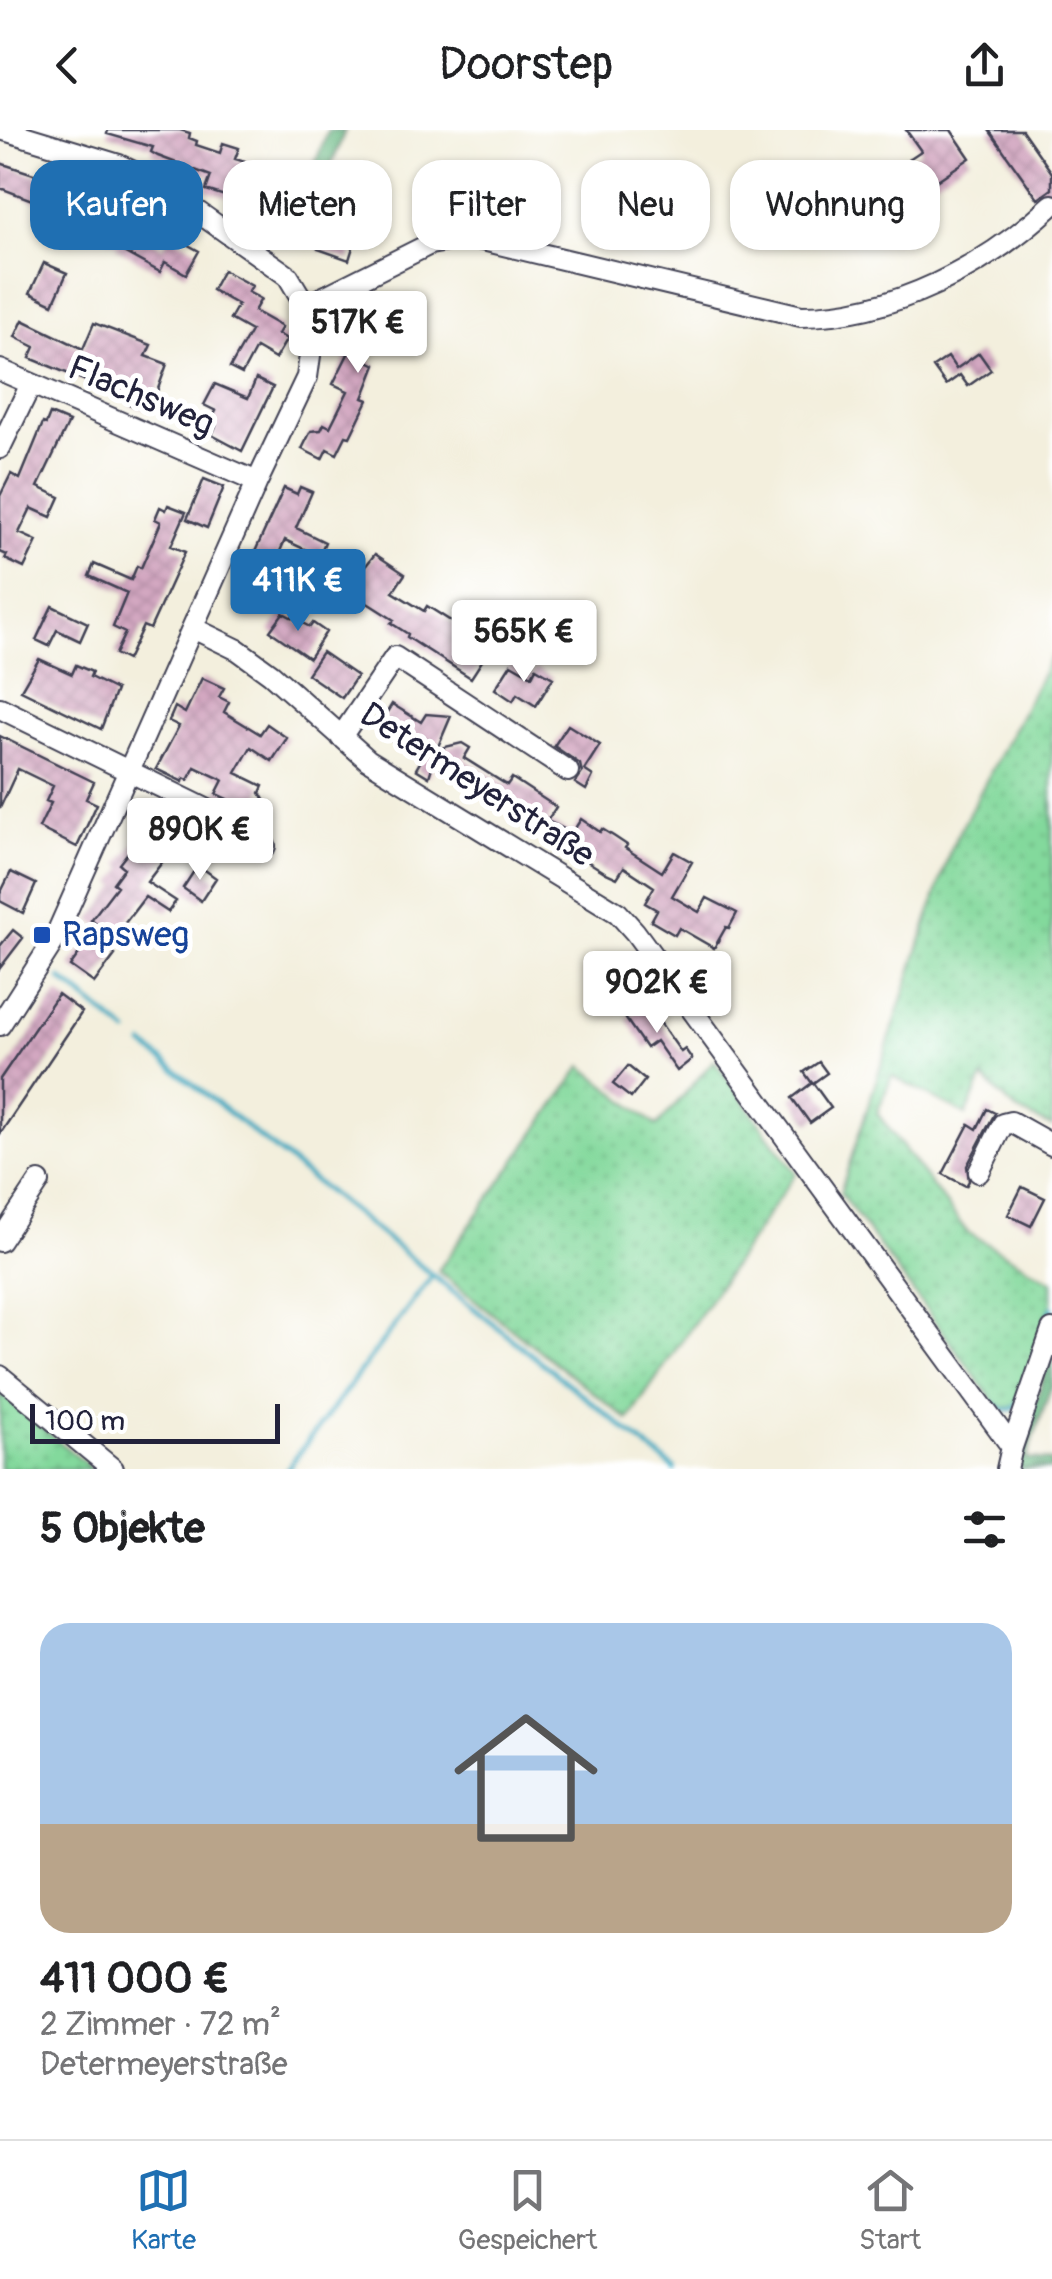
<!DOCTYPE html>
<html lang="de">
<head>
<meta charset="utf-8">
<style>
	body { margin:0; font-family:Pangolin,sans-serif; background:#f6f6f6; color:#202124; height:100vh; display:flex; flex-direction:column; font-size:38px; white-space:nowrap }
	* { box-sizing:border-box; margin:0 }
	p { font-size:32px; color:#757577 }
	.icon { flex:none; width:55px; height:55px; fill:none; stroke:currentColor; stroke-width:2; stroke-linecap:round; stroke-linejoin:round }
	.map { position:relative; height:1339px; overflow:hidden }
	.details { display:flex; flex-direction:column; background:#fff; flex:1 }
	.details>* { flex:none }
	.top-card { position:absolute; left:30px; top:30px; width:992px; height:90px; display:flex; gap:20px }
	.scale { position:absolute; left:30px; bottom:25px; width:250px; box-sizing:border-box; padding-left:10px; border:5px solid #22223b; border-top:0; font-size:28px; line-height:35px; white-space:nowrap; color:#22223b; -webkit-text-stroke:8px #fff; paint-order:stroke }
	.price { position:absolute; translate:-50% -85px; padding:0 22px; border-radius:10px; background:#fff; color:#222; font-size:32px; line-height:65px; filter:drop-shadow(0 2px 5px #0008) }
	.price::after { content:''; position:absolute; left:50%; top:60px; width:30px; height:22px; margin-left:-15px; background:inherit; clip-path:polygon(0 0,100% 0,50% 100%) }
	.price.selected { background:#1f6fb2; color:#fff }
	ul { padding:0; list-style:none }
	li { display:grid; align-content:center; gap:20px; height:530px; padding:0 40px }
	li span { display:grid; place-items:center; height:310px; border-radius:30px; color:#555 }
	li>.icon { margin-inline-start:auto }
	span .icon { width:180px; height:180px; fill:#fffc; stroke-width:1 }
	li b { font-size:42px }
	h2 { display:flex; justify-content:space-between; align-items:center; height:120px; padding:0 40px; font-size:42px }
	.pill { padding:0 35px; border-radius:30px; background:#fff; box-shadow:0 2px 8px #0004; font-size:35px; line-height:90px }
	.pill.selected { background:#1f6fb2; color:#fff }
	header { display:flex; justify-content:space-between; align-items:center; height:130px; padding:0 40px; background:#fff; font-size:45px; font-weight:600 }
	.dock { display:flex; justify-content:space-around; align-items:center; height:140px; border-top:2px solid #e0e0e0; background:#fff; font-size:28px; color:#757577 }
	.dock a { display:grid; justify-items:center; gap:5px }
	.dock .selected { color:#1f6fb2 }
	.map>svg:first-child { display:block }
	.grass { fill:url(#grass-dots); stroke:#527e6c; stroke-width:2.5 }
	.forest { fill:url(#forest-crowns); stroke:#466e60; stroke-width:2.5 }
	.lines { fill:none; stroke-linecap:round; stroke-linejoin:round }
	.stream { stroke:#42aac1; stroke-width:5 }
	.building { fill:url(#building-cross-hatch) }
	.minor-casing { stroke:#414153; stroke-width:24 }
	.minor { stroke:#fff; stroke-width:20 }
	.transit-dot { fill:#1a4fb4; stroke:#fff; stroke-width:4 }
	.labels { text-anchor:middle; dominant-baseline:central; stroke-width:10; stroke-linejoin:round; paint-order:stroke }
	.street-label { font-size:35px; fill:#22223b; stroke:#fff }
	.transit-label { font-size:35px; fill:#164399; stroke:#fff; text-anchor:start }
</style>
</head>
<body>
<header><svg class="icon" aria-label="back" viewBox="0 0 24 24"><path d="M15 5l-7 7 7 7"/></svg>Doorstep<svg class="icon" aria-label="share" viewBox="0 0 24 24"><path d="M12 15V3M7 8l5-5 5 5M5 13v7h14v-7"/></svg></header>
<div class="map">
<svg width="1052" height="1339" viewBox="0 0 1052 1339">
	<defs>
		<pattern id="grass-dots" width="8" height="8" patternUnits="userSpaceOnUse" patternTransform="scale(2.5)"><rect width="8" height="8" fill="#83d99c"/><path d="M2 2h.1M6 6h.1" fill="none" stroke="#71ba87" stroke-width="1.8" stroke-linecap="round"/></pattern>
		<pattern id="forest-crowns" width="20" height="18" patternUnits="userSpaceOnUse" patternTransform="scale(2.5)"><rect width="20" height="18" fill="#6ab984"/><path d="M2 6a3 3 0 1 1 6 0M12 15a3 3 0 1 1 6 0" fill="none" stroke="#57966d"/></pattern>
		<pattern id="building-cross-hatch" width="8" height="8" patternUnits="userSpaceOnUse" patternTransform="scale(2.5)"><rect width="8" height="8" fill="#d3a7c1"/><path d="M0 0l8 8M0 8l8-8" fill="none" stroke="#b58fa7"/></pattern>
	</defs>
	<rect width="100%" height="100%" fill="#fff"/>
	<filter id="ink" filterUnits="userSpaceOnUse"><feTurbulence type="fractalNoise" baseFrequency=".01" numOctaves="2"/><feDisplacementMap in="SourceGraphic" scale="20" xChannelSelector="R" yChannelSelector="G"/><feConvolveMatrix kernelMatrix="1 2 1 2 8 2 1 2 1" color-interpolation-filters="sRGB"/></filter>
	<filter id="wash" filterUnits="userSpaceOnUse"><feTurbulence type="fractalNoise" baseFrequency=".0048" numOctaves="4" result="noise"/><feDisplacementMap in="SourceGraphic" scale="40" xChannelSelector="R" yChannelSelector="G"/><feGaussianBlur stdDeviation="2.25" result="paint"/><feColorMatrix in="noise" values="0 0 0 0 0 0 0 0 0 0 0 0 0 0 0 0 0 1.4 0 .05"/><feComposite in="paint" operator="in"/></filter>
	<g filter="url(#wash)">
		<rect width="100%" height="100%" fill="#f3efdd"/>
		<path class="grass" d="M 1052,525 L 1052,997 L 1016,980 L 983,948 L 966,985 L 892,946 L 877,983 L 967,1102 L 1052,1151 L 1052,1173 L 1017,1271 L 1012,1277 L 1003,1278 L 995,1273 L 840,1063 L 951,718 Z
			M 714,930 L 796,1043 L 628,1290 L 438,1141 L 582,936 L 657,996 Z
			M 0,1263 L 92,1339 L 0,1339 Z"/>
		<path class="forest" d="M 328,0 L 345,0 L 323,58 L 308,52 Z
			M 1052,1219 L 1052,1255 L 1026,1329 L 1052,1331 L 1052,1339 L 1015,1339 Z"/>
		<g class="lines">
			<path class="stream" d="M 61,849 L 128,903
				M 144,915 L 675,1339
				M 1046,1194 L 1052,1178
				M 992,1273 L 1002,1281 L 1013,1279 L 1019,1271
				M 287,1339 L 432,1146"/>
		</g>
		<g id="blocks">
			<path class="building" d="M 108,0 L 180,0 L 190,3 L 189,8 L 197,11 L 196,15 L 220,23 L 223,13 L 239,18 L 235,29 L 252,34 L 245,53 L 278,64 L 276,72 L 309,84 L 310,80 L 329,86 L 327,94 L 357,104 L 349,130 L 318,119 L 323,102 L 283,89 L 280,100 L 257,92 L 262,77 L 246,77 L 247,73 L 206,60 L 211,46 L 158,26 L 151,22 L 153,17 L 107,4 Z
				M 906,0 L 951,0 L 970,28 L 923,60 L 928,67 L 907,81 L 914,89 L 883,110 L 868,89 L 916,51 L 903,33 L 921,21 Z
				M 989,0 L 1022,0 L 1052,43 L 1052,59 L 1038,69 Z
				M 0,33 L 61,53 L 88,60 L 88,57 L 135,83 L 128,97 L 163,117 L 170,105 L 199,121 L 186,144 L 165,132 L 160,142 L 116,118 L 118,114 L 90,98 L 93,93 L 0,58 Z
				M 44,133 L 67,143 L 53,174 L 30,163 Z
				M 223,140 L 252,156 L 248,162 L 261,169 L 254,181 L 282,197 L 278,204 L 287,209 L 275,229 L 256,218 L 242,244 L 230,238 L 251,201 L 230,189 L 238,175 L 212,160 Z
				M 384,167 L 392,173 L 398,170 L 412,197 L 358,226 L 376,235 L 363,268 L 368,270 L 350,307 L 346,306 L 337,324 L 327,319 L 322,329 L 302,319 L 311,301 L 321,300 L 324,294 L 330,297 L 348,261 L 333,254 L 349,222 L 354,224 L 370,192 L 363,178 Z
				M 23,190 L 83,219 L 94,193 L 151,215 L 146,226 L 167,234 L 150,281 L 128,274 L 130,269 L 30,228 L 35,217 L 15,207 Z
				M 979,223 L 991,240 L 968,256 L 960,245 L 946,255 L 933,237 L 948,227 L 956,239 Z
				M 256,249 L 273,257 L 242,321 L 212,305 L 216,295 L 210,292 L 216,281 L 204,275 L 215,254 L 248,268 Z
				M 50,284 L 69,292 L 38,357 L 60,367 L 51,387 L 31,378 L 19,403 L 37,411 L 24,438 L 5,429 L 7,425 L 0,422 L 0,366 L 11,344 L 20,349 L 43,293 L 46,294 Z
				M 204,349 L 224,357 L 207,398 L 187,389 Z
				M 300,357 L 312,362 L 296,398 L 325,412 L 319,426 L 285,410 L 270,444 L 275,446 L 268,461 L 254,454 L 260,440 L 249,435 L 284,358 L 297,364 Z
				M 168,375 L 186,382 L 171,416 L 185,422 L 150,499 L 143,496 L 127,530 L 115,524 L 125,503 L 113,497 L 127,463 L 89,446 L 94,434 L 131,450 L 137,436 L 141,438 L 161,392 L 155,389 L 160,377 L 166,380 Z
				M 375,424 L 405,444 L 393,462 L 424,481 L 427,476 L 454,493 L 458,488 L 471,496 L 460,513 L 484,528 L 471,548 L 407,507 L 408,504 L 391,493 L 394,490 L 347,460 Z
				M 52,476 L 88,493 L 80,511 L 57,500 L 49,516 L 36,510 Z
				M 283,483 L 310,497 L 313,493 L 326,502 L 309,528 L 270,501 Z
				M 322,522 L 357,546 L 342,568 L 307,544 Z
				M 39,529 L 72,544 L 76,535 L 92,542 L 90,547 L 116,560 L 101,599 L 21,560 Z
				M 511,534 L 532,546 L 536,538 L 553,548 L 536,576 L 517,564 L 513,571 L 495,559 Z
				M 202,548 L 224,558 L 219,567 L 229,572 L 224,582 L 260,604 L 267,594 L 287,608 L 272,631 L 251,617 L 236,643 L 263,656 L 260,663 L 273,685 L 259,693 L 251,680 L 216,664 L 223,650 L 195,637 L 188,650 L 184,648 L 183,652 L 156,639 L 179,596 L 169,591 L 175,577 L 185,583 Z
				M 392,574 L 421,592 L 426,584 L 451,586 L 437,619 L 462,613 L 470,618 L 464,628 L 507,655 L 512,648 L 556,677 L 547,691 L 572,703 L 581,689 L 600,702 L 602,699 L 615,707 L 627,715 L 625,718 L 662,742 L 674,722 L 692,732 L 672,766 L 699,782 L 707,768 L 737,783 L 729,798 L 726,797 L 714,818 L 679,798 L 675,805 L 651,791 L 657,780 L 645,773 L 654,757 L 624,737 L 617,748 L 606,743 L 433,634 L 429,647 L 416,639 L 422,629 L 376,600 Z
				M 568,595 L 600,615 L 584,640 L 593,646 L 586,660 L 575,653 L 582,643 L 580,634 L 554,616 Z
				M 0,606 L 94,652 L 86,669 L 97,674 L 77,717 L 39,698 L 51,673 L 46,671 L 53,656 L 18,639 L 0,678 Z
				M 154,689 L 180,709 L 147,752 L 176,771 L 168,782 L 145,767 L 105,819 L 115,825 L 94,853 L 70,836 L 99,796 L 91,790 L 117,756 L 113,753 L 124,738 L 119,734 Z
				M 198,735 L 216,748 L 201,771 L 183,758 Z
				M 11,742 L 36,754 L 23,783 L 0,771 L 0,764 Z
				M 13,800 L 23,808 L 0,838 L 0,816 Z
				M 58,864 L 82,882 L 0,1004 L 0,949 Z
				M 647,874 L 681,922 L 685,919 L 692,929 L 677,941 L 656,911 L 646,918 L 626,889 Z
				M 819,932 L 827,943 L 813,953 L 831,978 L 810,993 L 792,968 L 812,953 L 804,942 Z
				M 628,936 L 645,950 L 631,968 L 613,954 Z
				M 987,979 L 995,983 L 967,1036 L 969,1051 L 966,1056 L 943,1044 L 969,994 L 977,999 Z
				M 1022,1057 L 1045,1068 L 1031,1096 L 1008,1085 Z"/>
		</g>
	</g>
	<g filter="url(#ink)">
		<use href="#blocks" fill-opacity="0" stroke="#414153" stroke-width="2.5"/>
		<g class="lines">
			<defs>
				<path id="minor" d="M 306,176 L 430,114 L 470,107 L 801,186 C 894,186 985,137 1052,75
					M 0,240 L 257,352
					M 0,318 L 31,254
					M 193,498 L 238,520 L 271,544 L 368,630 L 618,783 L 635,802 L 1012,1317
					M 0,578 L 208,680 L 265,716
					M 341,607 L 395,527 L 568,641
					M 0,895 L 53,812 L 257,352 L 307,247 L 313,204 L 306,176 L 288,146 L 157,53 L 119,35 L 4,0
					M 979,1042 L 1003,994 L 1011,992 L 1052,1015
					M 0,1111 L 39,1052
					M 0,1246 L 113,1339
					M 1007,1339 L 1012,1317 L 1052,1200"/>
			</defs>
			<use href="#minor" class="minor-casing"/>
			<use href="#minor" class="minor"/>
		</g>
	</g>
	<rect class="transit-dot" x="32" y="795" width="20" height="20" rx="5"/>
	<g class="labels">
		<g class="street-label">
			<text transform="translate(141 266) rotate(23)">Flachsweg</text>
			<text transform="translate(477 655) rotate(33)">Determeyerstraße</text>
		</g>
		<g class="transit-label">
			<text x="62" y="805">Rapsweg</text>
		</g>
	</g>
</svg>
<div class="scale">100 m</div>
<b class="price" style="left:358px;top:246px">517K €</b>
<b class="price selected" style="left:298px;top:504px">411K €</b>
<b class="price" style="left:524px;top:555px">565K €</b>
<b class="price" style="left:200px;top:753px">890K €</b>
<b class="price" style="left:657px;top:906px">902K €</b>
<div class="top-card">
<a class="pill selected">Kaufen</a>
<a class="pill">Mieten</a>
<a class="pill">Filter</a>
<a class="pill">Neu</a>
<a class="pill">Wohnung</a>
</div>
</div>
<section class="details">
<h2>5 Objekte<svg class="icon" aria-label="filters" viewBox="0 0 24 24"><path d="M4 7h16M4 17h16"/><circle cx="9" cy="7" r="2"/><circle cx="15" cy="17" r="2"/></svg></h2>
<ul>
<li><span style="background:linear-gradient(#a9c7e8 65%,#b9a48a 0)"><svg class="icon" aria-label="home" viewBox="0 0 24 24"><path d="M3 11l9-7 9 7M6 9v11h12V9"/></svg></span><div><b>411 000 €</b><p>2 Zimmer · 72 m²</p><p>Determeyerstraße</p></div></li>
</ul>
</section>
<nav class="dock">
<a class="selected"><svg class="icon" aria-label="map" viewBox="0 0 24 24"><path d="M3 6l6-2 6 2 6-2v14l-6 2-6-2-6 2zM9 4v14M15 6v14"/></svg>Karte</a>
<a><svg class="icon" aria-label="saved" viewBox="0 0 24 24"><path d="M7 4h10v16l-5-4-5 4z"/></svg>Gespeichert</a>
<a><svg class="icon" aria-label="home" viewBox="0 0 24 24"><path d="M3 11l9-7 9 7M6 9v11h12V9"/></svg>Start</a>
</nav>
</body>
</html>
